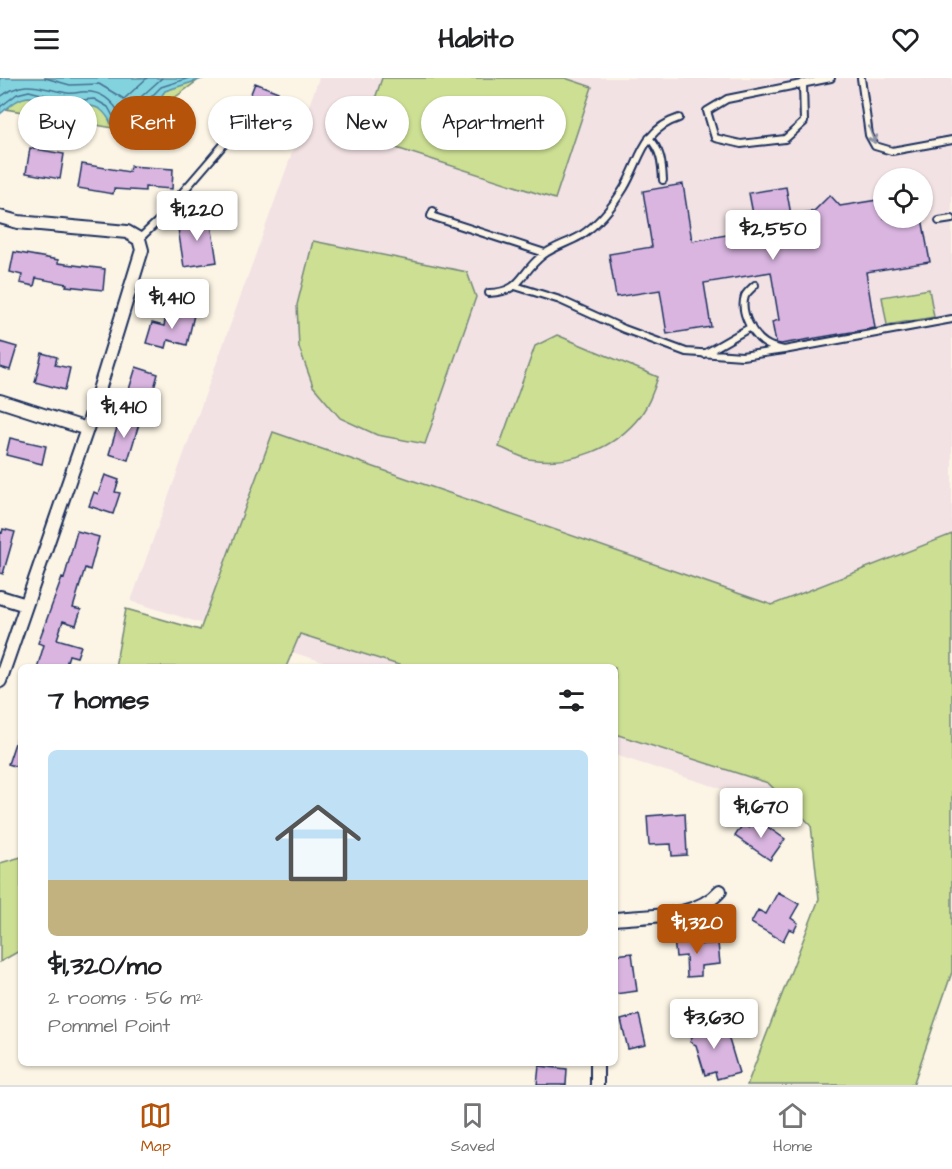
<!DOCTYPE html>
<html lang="en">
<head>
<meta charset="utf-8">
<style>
	body { margin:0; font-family:"Architects Daughter",sans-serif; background:#f2f2f2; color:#202124; height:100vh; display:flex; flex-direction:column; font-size:22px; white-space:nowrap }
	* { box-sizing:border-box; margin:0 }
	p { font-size:20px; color:#757577 }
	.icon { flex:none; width:33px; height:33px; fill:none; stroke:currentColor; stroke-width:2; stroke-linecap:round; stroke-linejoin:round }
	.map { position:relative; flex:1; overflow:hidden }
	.drawer { position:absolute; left:18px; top:586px; width:600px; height:402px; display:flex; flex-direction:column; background:#fff; border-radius:9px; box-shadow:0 2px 4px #0004 }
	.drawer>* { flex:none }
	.hud { position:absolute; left:18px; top:18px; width:600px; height:54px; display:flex; gap:12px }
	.controls { position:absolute; left:873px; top:90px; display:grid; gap:12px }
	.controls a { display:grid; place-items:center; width:60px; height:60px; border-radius:50%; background:#fff; box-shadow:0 2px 4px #0004; font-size:30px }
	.price { position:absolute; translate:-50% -51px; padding:0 14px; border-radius:6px; background:#fff; color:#222; font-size:20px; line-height:39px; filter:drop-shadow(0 2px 3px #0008) }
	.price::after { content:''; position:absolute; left:50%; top:36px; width:18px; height:14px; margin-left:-9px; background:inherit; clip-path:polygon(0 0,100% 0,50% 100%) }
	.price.on { background:#b45309; color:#fff }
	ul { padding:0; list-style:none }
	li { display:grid; align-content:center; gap:12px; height:318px; padding:0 30px }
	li+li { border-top:2px solid #e0e0e0 }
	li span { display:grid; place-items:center; height:186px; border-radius:9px; color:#555 }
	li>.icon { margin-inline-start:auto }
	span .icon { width:108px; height:108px; fill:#fffc; stroke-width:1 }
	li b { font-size:26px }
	h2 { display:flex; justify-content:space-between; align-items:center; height:72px; padding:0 30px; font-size:26px }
	.tag { padding:0 21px; border-radius:27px; background:#fff; box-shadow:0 2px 4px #0004; font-size:21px; line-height:54px }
	.tag.on { background:#b45309; color:#fff }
	header { display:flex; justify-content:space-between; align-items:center; height:78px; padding:0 30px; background:#fff; font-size:27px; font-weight:800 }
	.tabs { display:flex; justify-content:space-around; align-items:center; height:84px; border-top:2px solid #e0e0e0; background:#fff; font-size:16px; color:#757577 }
	.tabs a { display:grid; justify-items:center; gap:3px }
	.tabs .on { color:#b45309 }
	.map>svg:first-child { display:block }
	.built { fill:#f2e2e4; fill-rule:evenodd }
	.green { fill:#ccdf93; stroke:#748778; stroke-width:1.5 }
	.water { fill:#83d3df; stroke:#5991ab; stroke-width:1.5 }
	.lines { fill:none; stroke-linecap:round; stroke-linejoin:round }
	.shore { stroke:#457192; stroke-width:1.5 }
	.building { fill:#d9b5e0; stroke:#1b2f5e; stroke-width:1.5 }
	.lane-casing { stroke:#1b2f5e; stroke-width:10 }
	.street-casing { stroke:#1b2f5e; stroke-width:16 }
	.lane { stroke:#fcf5e5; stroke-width:6 }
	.street { stroke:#fcf5e5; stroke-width:12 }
	.oneway { stroke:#8c92a2 }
</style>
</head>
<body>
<header><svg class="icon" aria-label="menu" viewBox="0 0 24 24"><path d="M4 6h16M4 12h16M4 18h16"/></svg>Habito<svg class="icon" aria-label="heart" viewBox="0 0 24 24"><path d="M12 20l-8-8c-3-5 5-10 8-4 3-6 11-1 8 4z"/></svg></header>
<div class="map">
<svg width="952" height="1007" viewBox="0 0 952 1007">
	<rect width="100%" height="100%" fill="#fcf5e5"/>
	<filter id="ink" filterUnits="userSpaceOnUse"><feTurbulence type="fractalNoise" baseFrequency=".0167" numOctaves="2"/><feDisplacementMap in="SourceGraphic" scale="12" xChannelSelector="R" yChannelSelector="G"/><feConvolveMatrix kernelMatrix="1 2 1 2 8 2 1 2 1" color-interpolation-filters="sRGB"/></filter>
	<g filter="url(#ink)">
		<path class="built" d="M 319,0 L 952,0 L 952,784 L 615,677 L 615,590 L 339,589 L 131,523 ZM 884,100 L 922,100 L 922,140 L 884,140 Z"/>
		<path class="green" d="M 0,0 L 201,0 L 130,53 L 0,30 Z
			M 382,0 L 565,0 L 592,9 L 555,121 L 362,59 Z
			M 313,163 L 467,194 L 476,219 L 425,366 L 377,357 L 340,340 L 313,308 L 299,269 L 297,227 Z
			M 929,211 L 934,239 L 887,247 L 882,219 Z
			M 557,257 L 658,299 C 654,312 649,326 641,337 C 615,371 571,388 529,381 C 519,379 508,372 499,369 L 535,268 Z
			M 273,354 L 772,527 L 952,456 L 952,894 L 913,1007 L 747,1007 L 819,821 L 811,747 L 768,705 L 615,656 L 615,590 L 405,589 L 300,556 L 286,589 L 115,589 L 126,531 L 200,552 Z
			M 21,779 L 21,872 L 0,884 L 0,785 Z"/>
		<path class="water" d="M 0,0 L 205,0 L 165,13 L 158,23 L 141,37 L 139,49 L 134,59 C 107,61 117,44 101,32 C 90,24 81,30 69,30 C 55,29 42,19 28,19 C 17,20 8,30 0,36 Z"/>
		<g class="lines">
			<path class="shore" d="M 45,0 L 70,7 L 99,6 L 124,21 L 147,0
				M 0,19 C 26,0 38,10 67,15 C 72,16 76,15 81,14 C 101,12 112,22 122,39 L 125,40 L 132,27 L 162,0
				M 0,29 L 17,16 L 29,13 L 70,23 L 94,21 L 108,29 L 120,51 L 129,53 L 134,47 L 137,33 L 161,9 L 189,0"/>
		</g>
		<path class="building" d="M 255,5 L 278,14 L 262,55 L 246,49 L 252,33 L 245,31 Z
			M 30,70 L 64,76 L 60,101 L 26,95 Z
			M 82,86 L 129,94 L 130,88 L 173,91 L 172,111 L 145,109 L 145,113 L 114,111 L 113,116 L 78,110 Z
			M 683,106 L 692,163 L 756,152 L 749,115 L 786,109 L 791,137 L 814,133 L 830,117 L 840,128 L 884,121 L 884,140 L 922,140 L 930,184 L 866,194 L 875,250 L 781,266 L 776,265 L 772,244 L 779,242 L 771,194 L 704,205 L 711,249 L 667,256 L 660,212 L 616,219 L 609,176 L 652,169 L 643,113 Z
			M 210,139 L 217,184 L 184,189 L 177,144 Z
			M 14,174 L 58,182 L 58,185 L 105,191 L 103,212 L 66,208 L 67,206 L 36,200 L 34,208 L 20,205 L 22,197 L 10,194 Z
			M 173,232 L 194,237 L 187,267 L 168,262 L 166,270 L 146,265 L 152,245 L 164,248 L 166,238 L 172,239 Z
			M 0,264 L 17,269 L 10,292 L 0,289 Z
			M 42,275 L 57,279 L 55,287 L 70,290 L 65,312 L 35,304 Z
			M 136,289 L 158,296 L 150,325 L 127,318 Z
			M 120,340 L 139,346 L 128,382 L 109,376 Z
			M 10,360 L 46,368 L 42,386 L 6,377 Z
			M 105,397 L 119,402 L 115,414 L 120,415 L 113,436 L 89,428 L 94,414 L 98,416 Z
			M 3,451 L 15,454 L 3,496 L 0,495 L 0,454 L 2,455 Z
			M 77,453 L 99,459 L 90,492 L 85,490 L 73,530 L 81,532 L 76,547 L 63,543 L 57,561 L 81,568 L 77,579 L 69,577 L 65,590 L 37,590 L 44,567 L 38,565 L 62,500 L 64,501 Z
			M 19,653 L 21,653 L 21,690 L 8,686 Z
			M 685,735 L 687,777 L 672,778 L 671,766 L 649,767 L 647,738 Z
			M 756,741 L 785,761 L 770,782 L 735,758 L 743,746 L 749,750 Z
			M 778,814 L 799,826 L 791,840 L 798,845 L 794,853 L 789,851 L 783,863 L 751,845 L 758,832 L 766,836 Z
			M 696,861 L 696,867 L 718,865 L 720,886 L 701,888 L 701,898 L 687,899 L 686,878 L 676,879 L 674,862 Z
			M 632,875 L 637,913 L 615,916 L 615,877 Z
			M 639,937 L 646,967 L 628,971 L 621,942 Z
			M 702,940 L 719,947 L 716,953 L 728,958 L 739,995 L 717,1001 L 715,994 L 705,997 L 696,967 L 690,964 L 696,950 L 699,949 Z
			M 539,988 L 567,991 L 566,1007 L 537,1007 Z"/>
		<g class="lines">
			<defs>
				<path id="lane" d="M 861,0 L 869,57 L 875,68 L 892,73 L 952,62
					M 803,5 L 804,44 L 785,61 L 741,66 L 715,60 L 707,33 L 727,21 L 831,0
					M 649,60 C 661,72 662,85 663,102
					M 433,133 L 431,138 L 545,175
					M 939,143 L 952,141
					M 139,161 L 157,144 L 231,58
					M 755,207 C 752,210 747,214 745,218 C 739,235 754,261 770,268 C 774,270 779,271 784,272 L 952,241
					M 515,208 L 560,222 L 624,251 L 686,274 L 742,278 L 784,272
					M 489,215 C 523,214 519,195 543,177 C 553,169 568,165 580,158 C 597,147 613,128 624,110 C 641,81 642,52 679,40
					M 704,276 L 751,249"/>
				<path id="street" d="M 0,139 L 18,144 L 127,154 L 139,161 L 142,172 L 87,351 L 0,603
					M 0,323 L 87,351
					M 0,519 L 26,527
					M 615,841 C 650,837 695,841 720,813
					M 597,986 L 597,1007"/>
			</defs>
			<use href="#lane" class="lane-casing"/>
			<use href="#street" class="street-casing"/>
			<use href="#lane" class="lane"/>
			<use href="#street" class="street"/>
		</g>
		<defs><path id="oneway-shaft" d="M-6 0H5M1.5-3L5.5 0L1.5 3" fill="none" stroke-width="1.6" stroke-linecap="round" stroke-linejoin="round" transform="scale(1.5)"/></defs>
		<use class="oneway" href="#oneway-shaft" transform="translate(872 57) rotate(70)"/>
	</g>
</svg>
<div class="controls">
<a><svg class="icon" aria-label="locate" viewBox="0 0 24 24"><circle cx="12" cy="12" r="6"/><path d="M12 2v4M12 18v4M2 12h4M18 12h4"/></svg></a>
</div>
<b class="price" style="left:197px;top:164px">$1,220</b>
<b class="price" style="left:773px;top:183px">$2,550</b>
<b class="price" style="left:172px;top:252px">$1,410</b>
<b class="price" style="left:124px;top:361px">$1,410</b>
<b class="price" style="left:761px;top:761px">$1,670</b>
<b class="price on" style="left:697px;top:877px">$1,320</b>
<b class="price" style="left:714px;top:972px">$3,630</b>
<div class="hud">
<a class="tag">Buy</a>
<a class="tag on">Rent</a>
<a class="tag">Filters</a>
<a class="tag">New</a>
<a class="tag">Apartment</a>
</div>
<section class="drawer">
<h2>7 homes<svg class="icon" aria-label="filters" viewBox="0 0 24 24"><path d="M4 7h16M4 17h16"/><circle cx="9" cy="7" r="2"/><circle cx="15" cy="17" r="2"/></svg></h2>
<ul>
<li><span style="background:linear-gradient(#bfe0f5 70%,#c2b280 0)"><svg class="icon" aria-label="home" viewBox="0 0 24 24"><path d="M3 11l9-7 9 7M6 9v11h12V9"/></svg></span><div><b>$1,320/mo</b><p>2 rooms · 56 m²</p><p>Pommel Point</p></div></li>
</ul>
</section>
</div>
<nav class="tabs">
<a class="on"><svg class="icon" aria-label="map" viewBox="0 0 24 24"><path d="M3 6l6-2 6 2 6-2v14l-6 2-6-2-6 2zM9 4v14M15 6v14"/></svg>Map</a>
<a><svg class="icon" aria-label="saved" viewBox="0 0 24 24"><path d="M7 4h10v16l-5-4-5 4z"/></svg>Saved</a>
<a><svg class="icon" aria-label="home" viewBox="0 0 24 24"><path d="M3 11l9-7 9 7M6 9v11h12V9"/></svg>Home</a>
</nav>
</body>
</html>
